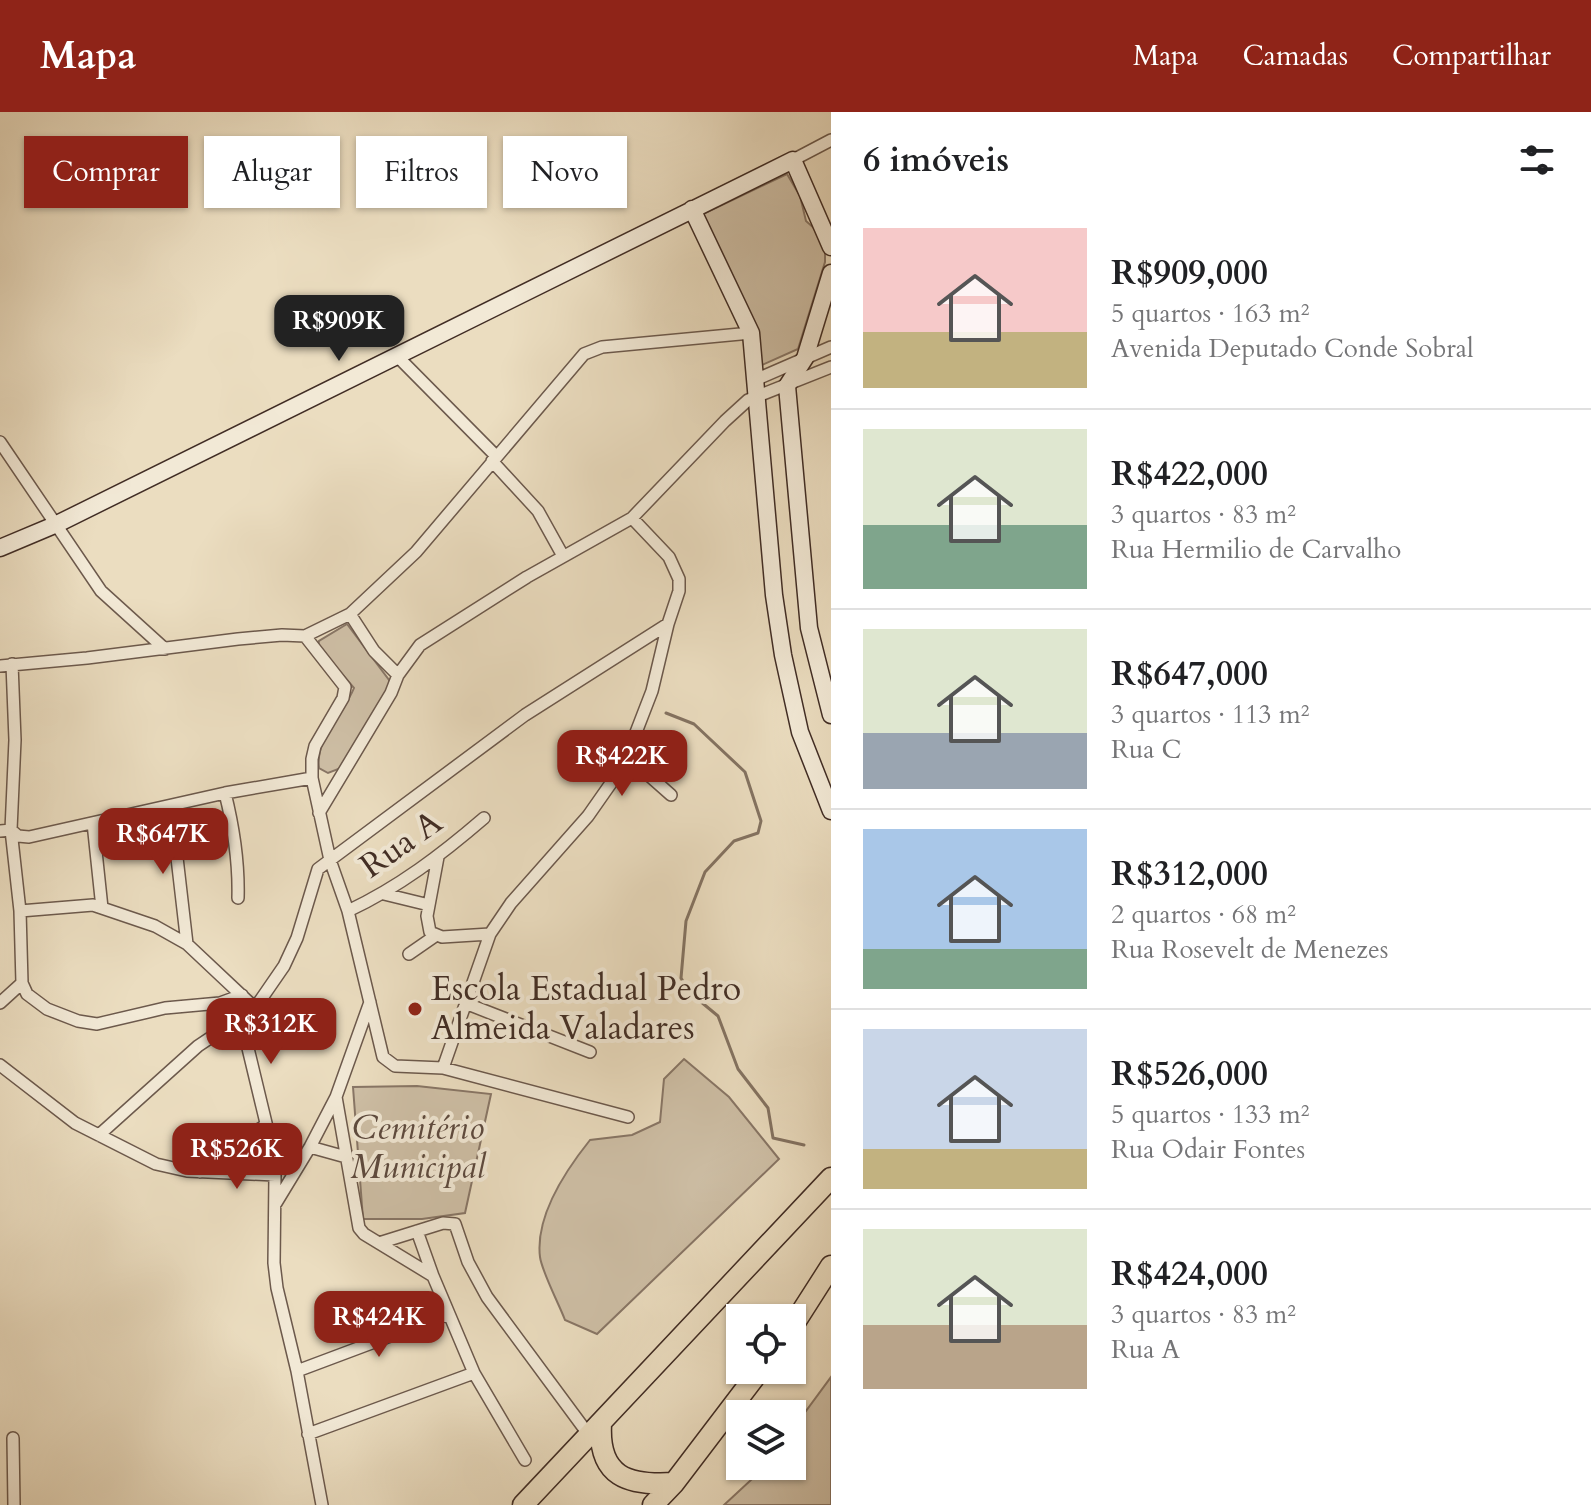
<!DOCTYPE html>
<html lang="pt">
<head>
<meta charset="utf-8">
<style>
	body { margin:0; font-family:Cardo,serif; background:#f6f6f6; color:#202124; height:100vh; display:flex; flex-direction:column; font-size:30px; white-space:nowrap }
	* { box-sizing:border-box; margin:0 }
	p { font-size:26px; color:#757577 }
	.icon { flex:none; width:44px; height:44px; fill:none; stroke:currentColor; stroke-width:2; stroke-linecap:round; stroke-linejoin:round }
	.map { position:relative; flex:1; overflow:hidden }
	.panel { display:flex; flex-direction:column; background:#fff; width:760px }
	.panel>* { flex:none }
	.top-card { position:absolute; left:24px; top:24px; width:686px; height:72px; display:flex; gap:16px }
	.fabs { position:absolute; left:726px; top:1192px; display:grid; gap:16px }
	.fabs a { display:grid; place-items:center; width:80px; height:80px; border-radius:0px; background:#fff; box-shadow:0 2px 6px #0004; font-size:40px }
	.price { position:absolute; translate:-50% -68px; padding:0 18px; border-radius:16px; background:#8f2418; color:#fff; font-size:26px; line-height:52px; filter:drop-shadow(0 2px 4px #0008) }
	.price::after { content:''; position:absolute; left:50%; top:48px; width:24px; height:18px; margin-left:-12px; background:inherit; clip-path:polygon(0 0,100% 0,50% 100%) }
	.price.on { background:#222; color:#fff }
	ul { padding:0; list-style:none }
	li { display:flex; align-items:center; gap:24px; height:200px; padding:0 32px }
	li+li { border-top:2px solid #e0e0e0 }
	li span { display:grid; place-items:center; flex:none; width:224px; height:160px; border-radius:0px; color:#555 }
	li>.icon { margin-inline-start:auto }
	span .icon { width:96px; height:96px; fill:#fffc; stroke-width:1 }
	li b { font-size:34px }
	h2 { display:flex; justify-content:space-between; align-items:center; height:96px; padding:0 32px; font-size:34px }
	.pill { padding:0 28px; border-radius:0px; background:#fff; box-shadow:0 2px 6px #0004; font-size:28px; line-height:72px }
	.pill.on { background:#8f2418; color:#fff }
	header { display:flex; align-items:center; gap:48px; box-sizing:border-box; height:112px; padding:0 40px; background:#8f2418; color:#fff }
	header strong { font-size:38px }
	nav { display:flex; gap:44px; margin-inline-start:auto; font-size:28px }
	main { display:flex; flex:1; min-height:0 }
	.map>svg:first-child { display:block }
	.green { fill:#cebfa6; stroke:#887666; stroke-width:2 }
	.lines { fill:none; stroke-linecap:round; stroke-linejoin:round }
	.stream { stroke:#847362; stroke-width:3 }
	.street-casing { stroke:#6c594c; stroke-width:14 }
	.secondary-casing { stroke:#412d25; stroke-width:19 }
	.highway-casing { stroke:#412d25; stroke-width:23 }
	.street { stroke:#f2e9d6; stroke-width:11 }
	.secondary { stroke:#f2e9d6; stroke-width:16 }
	.highway { stroke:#ebddc0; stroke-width:20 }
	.poi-dot { fill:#8f2418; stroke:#f2e9d6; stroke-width:3 }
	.labels { text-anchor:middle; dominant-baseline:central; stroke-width:8; stroke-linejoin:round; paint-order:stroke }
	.street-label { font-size:34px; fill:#412d25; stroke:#f2e9d6 }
	.poi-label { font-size:34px; fill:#412d25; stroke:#f2e9d6; text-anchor:start }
	.park-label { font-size:34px; font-style:italic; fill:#5d4a3f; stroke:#f2e9d6 }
</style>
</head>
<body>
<header>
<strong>Mapa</strong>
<nav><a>Mapa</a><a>Camadas</a><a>Compartilhar</a></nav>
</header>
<main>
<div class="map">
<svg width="831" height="1393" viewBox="0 0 831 1393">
	<rect width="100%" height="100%" fill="#ebddc0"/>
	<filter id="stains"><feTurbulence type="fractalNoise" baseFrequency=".0025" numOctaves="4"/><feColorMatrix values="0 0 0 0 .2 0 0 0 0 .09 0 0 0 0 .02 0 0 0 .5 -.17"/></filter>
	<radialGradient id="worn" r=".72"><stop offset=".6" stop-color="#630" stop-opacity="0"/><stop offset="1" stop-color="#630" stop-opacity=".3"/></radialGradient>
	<path class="green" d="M 787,62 L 800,84 L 806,109 L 815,117 L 825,140 L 825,150 L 798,237 L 762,253 L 703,102 Z
		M 347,512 L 389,568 L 390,575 L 341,656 L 328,661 L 319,656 C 315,626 344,602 354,576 L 318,534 L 319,529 Z
		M 684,947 L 729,985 L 779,1047 L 597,1222 L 565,1208 C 559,1192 542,1160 540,1145 C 535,1104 566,1058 590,1028 L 632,1023 L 660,1010 L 664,967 Z
		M 417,974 L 491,982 L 465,1101 L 422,1107 L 363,1107 L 353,975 Z
		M 831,1265 L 831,1393 L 724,1393 L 766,1354 L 792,1354 L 792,1318 Z"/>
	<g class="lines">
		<path class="stream" d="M 666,601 L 694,612 L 745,660 L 761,709 L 758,721 L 734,729 L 705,760 L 686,809 L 681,866 L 689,880 L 718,904 L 738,957 L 768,996 L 773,1026 L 804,1033"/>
		<defs>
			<path id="street" d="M 793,48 L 831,28
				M 398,245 L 496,344
				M 755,268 L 831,235
				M 0,330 L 101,479 L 165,537
				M 492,349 L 538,399 L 563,444
				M 350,502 L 374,539 L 398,563
				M 305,524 L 345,575 L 343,586 L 315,634 L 312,647 L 312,666 L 330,748 L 348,799 L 383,945 L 395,954 L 443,956 L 628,1005
				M 12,552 L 15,628 L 11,718 L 20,799 L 22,871 L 27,882 L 47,897 L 78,909 L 97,912 L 165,896 L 220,891 L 242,883
				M 0,554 L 87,546 L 238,527 L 282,523 L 305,524 L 350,502 L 416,440 L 584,242 L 602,235 L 751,221
				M 627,644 L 671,683
				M 225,681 C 234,717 239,749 238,786
				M 171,694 L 187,832
				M 319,701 L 391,581 L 398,563 L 420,533 L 527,465 L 632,406 L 725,309 L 748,288 L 831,255
				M 93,711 L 102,796
				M 0,719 L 11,718 L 18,724 L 29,725 L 225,681 L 312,666
				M 438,745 L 427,804 L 430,820 L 442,825 L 490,822
				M 384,782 L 429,793
				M 20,799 L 93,793 L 155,814 L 187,832 L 255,896
				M 348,799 C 399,775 441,743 484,706
				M 409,842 L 435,824
				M 0,891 L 22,871
				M 465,891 L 590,940
				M 237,907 L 247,932 L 272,1036 L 275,1063 L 274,1151 L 277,1176 L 297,1259 L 322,1393
				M 0,953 L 75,1011 L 156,1052 L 187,1059 L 275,1063
				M 443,956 L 490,822 L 511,791 L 588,704 L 623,654 L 652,579 L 668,512 L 679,479 L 679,467 L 669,445 L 632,406
				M 336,985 L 359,1116 L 364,1122 L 433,1164 L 474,1261 L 525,1348
				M 99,1023 L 198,934 L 255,896 L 284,854 L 297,826 L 318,757 L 525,603 L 668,512
				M 310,1035 L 346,1045
				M 200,1060 L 235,1032 L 266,1013
				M 276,1091 L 310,1035 L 336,985 L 370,890
				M 417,1119 L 433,1164
				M 379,1131 L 443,1111 L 455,1112 L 468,1150 L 487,1185 L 583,1315
				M 297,1259 L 449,1202
				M 308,1322 L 474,1261
				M 13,1326 L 14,1393"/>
			<path id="secondary" d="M 692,97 L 751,221 L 774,483 L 783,543 L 800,620 L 831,699
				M 831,161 L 805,246 L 787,274 L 809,516 L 831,603
				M 0,436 L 57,412 L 793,48 L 831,135"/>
			<path id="highway" d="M 792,1215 L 831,1154
				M 601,1312 C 598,1365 628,1374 674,1371
				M 523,1393 L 831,1066
				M 653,1393 L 674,1371 L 760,1258"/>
		</defs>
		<use href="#street" class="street-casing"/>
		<use href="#secondary" class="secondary-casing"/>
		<use href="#highway" class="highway-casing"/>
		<use href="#street" class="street"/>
		<use href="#secondary" class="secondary"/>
		<use href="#highway" class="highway"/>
	</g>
	<circle class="poi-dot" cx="415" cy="897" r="8"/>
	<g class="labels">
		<g class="street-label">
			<text transform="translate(401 732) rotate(-35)">Rua A</text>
		</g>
		<g class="poi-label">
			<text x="431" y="877">Escola Estadual Pedro<tspan x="431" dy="39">Almeida Valadares</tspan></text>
		</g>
		<g class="park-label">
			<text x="418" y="1016">Cemitério<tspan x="418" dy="39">Municipal</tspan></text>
		</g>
	</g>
	<rect width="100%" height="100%" filter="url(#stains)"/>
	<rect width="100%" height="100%" fill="url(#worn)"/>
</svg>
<div class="fabs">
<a><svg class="icon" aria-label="locate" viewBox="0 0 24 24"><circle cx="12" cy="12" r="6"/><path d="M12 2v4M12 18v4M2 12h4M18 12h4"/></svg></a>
<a><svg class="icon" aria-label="layers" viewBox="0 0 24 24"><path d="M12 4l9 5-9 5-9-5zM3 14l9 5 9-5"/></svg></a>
</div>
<b class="price on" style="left:339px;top:251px">R$909K</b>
<b class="price" style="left:622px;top:686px">R$422K</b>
<b class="price" style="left:163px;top:764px">R$647K</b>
<b class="price" style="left:271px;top:954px">R$312K</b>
<b class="price" style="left:237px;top:1079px">R$526K</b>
<b class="price" style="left:379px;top:1247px">R$424K</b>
<div class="top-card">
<a class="pill on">Comprar</a>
<a class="pill">Alugar</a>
<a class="pill">Filtros</a>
<a class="pill">Novo</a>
</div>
</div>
<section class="panel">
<h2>6 imóveis<svg class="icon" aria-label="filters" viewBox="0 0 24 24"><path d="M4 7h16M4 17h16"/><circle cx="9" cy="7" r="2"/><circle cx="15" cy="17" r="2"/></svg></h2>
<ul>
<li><span style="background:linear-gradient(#f6c9c9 65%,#c2b280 0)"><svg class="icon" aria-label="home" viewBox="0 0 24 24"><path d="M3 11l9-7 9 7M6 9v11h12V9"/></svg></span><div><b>R$909,000</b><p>5 quartos · 163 m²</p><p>Avenida Deputado Conde Sobral</p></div></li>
<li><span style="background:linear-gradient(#dfe7d0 60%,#7fa58c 0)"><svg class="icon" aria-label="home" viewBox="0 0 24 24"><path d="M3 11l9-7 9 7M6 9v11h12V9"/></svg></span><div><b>R$422,000</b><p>3 quartos · 83 m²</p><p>Rua Hermilio de Carvalho</p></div></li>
<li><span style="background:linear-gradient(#dfe7d0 65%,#9aa5b1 0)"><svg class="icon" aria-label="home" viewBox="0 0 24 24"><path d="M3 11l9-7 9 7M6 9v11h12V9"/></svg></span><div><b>R$647,000</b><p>3 quartos · 113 m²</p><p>Rua C</p></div></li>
<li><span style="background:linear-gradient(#a9c7e8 75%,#7fa58c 0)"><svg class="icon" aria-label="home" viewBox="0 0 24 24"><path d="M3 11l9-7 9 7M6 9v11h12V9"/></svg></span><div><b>R$312,000</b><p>2 quartos · 68 m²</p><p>Rua Rosevelt de Menezes</p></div></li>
<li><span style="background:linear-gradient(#c9d6e8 75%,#c2b280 0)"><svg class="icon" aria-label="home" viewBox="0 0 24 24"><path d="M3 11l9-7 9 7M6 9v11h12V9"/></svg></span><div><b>R$526,000</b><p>5 quartos · 133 m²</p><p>Rua Odair Fontes</p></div></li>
<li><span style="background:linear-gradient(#dfe7d0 60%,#b9a48a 0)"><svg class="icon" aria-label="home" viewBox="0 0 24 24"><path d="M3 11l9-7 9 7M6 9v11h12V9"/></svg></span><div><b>R$424,000</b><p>3 quartos · 83 m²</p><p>Rua A</p></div></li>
</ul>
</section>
</main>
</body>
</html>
